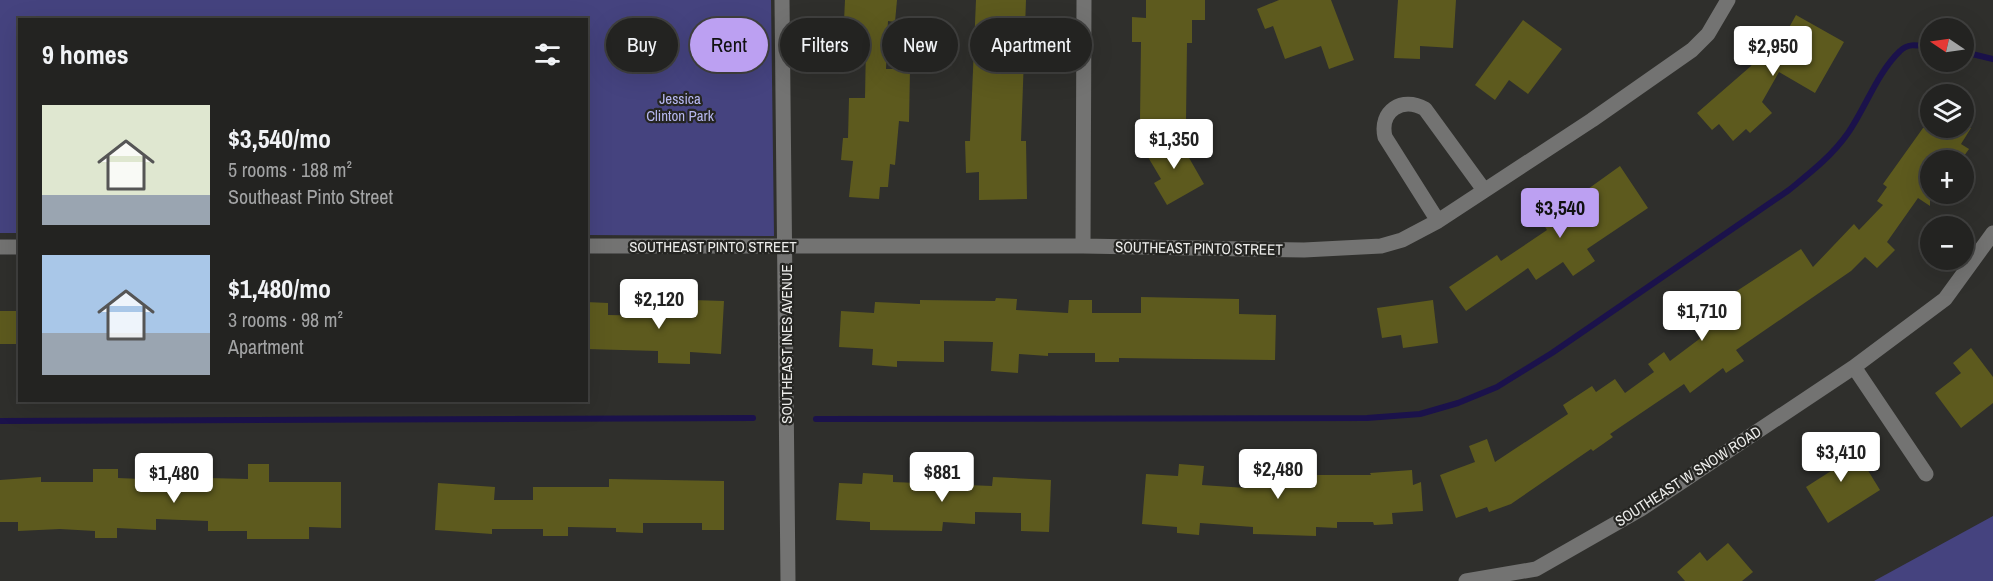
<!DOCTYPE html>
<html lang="en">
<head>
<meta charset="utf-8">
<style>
	body { margin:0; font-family:"Archivo Narrow",sans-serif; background:#2b2b2a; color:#f1f3f6; height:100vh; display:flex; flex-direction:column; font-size:22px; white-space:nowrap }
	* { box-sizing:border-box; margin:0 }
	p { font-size:20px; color:#a3a4a5 }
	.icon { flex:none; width:33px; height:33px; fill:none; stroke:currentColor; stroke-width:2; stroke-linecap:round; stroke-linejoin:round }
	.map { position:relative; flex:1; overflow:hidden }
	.details { position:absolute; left:18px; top:18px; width:570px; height:384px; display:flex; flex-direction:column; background:#232321; border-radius:0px; box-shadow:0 6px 24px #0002,0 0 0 2px #40403f }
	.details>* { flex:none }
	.banner { position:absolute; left:606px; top:18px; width:570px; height:54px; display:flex; gap:12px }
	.needle { width:39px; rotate:283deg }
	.buttons { position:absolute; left:1920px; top:18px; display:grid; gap:12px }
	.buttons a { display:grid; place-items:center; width:54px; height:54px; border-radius:50%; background:#232321; box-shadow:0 6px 24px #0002,0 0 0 2px #40403f; font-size:30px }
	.price { position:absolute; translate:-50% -51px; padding:0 14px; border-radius:6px; background:#fff; color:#222; font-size:20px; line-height:39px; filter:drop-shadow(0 2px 3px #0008) }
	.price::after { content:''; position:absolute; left:50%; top:36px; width:18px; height:14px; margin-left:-9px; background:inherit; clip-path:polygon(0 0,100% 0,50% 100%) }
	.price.active { background:#bca0f2; color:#111 }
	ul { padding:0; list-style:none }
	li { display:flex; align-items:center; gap:18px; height:150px; padding:0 24px }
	li span { display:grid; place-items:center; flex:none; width:168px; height:120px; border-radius:0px; color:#555 }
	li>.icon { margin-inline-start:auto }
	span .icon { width:72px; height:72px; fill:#fffc; stroke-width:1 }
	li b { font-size:26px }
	h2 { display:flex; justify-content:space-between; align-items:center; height:72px; padding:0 24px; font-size:26px }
	.pill { padding:0 21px; border-radius:27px; background:#232321; box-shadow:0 6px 24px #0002,0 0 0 2px #40403f; font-size:21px; line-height:54px }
	.pill.active { background:#bca0f2; color:#111 }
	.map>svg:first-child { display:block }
	.green { fill:#45437f }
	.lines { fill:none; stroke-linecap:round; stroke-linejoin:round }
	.stream { stroke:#1b124b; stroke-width:6 }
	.building { fill:#5d5a1e }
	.minor { stroke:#737372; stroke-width:15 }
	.labels { text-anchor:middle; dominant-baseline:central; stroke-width:4.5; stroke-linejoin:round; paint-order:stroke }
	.park-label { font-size:15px; fill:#b7b8f0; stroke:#252522 }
	.street-label { font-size:15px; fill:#ececea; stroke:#252522 }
</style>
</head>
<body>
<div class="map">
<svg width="1993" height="581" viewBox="0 0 1993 581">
	<rect width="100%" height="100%" fill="#2f2f2c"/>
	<path class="green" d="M 0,0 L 771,0 L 774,236 L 587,235 L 586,20 L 20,20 L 19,233 L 0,233 Z
		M 1993,516 L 1993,581 L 1874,581 Z"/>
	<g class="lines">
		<path class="stream" d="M 1964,52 L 1993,59
			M 816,419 L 1367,418 L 1420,414 L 1458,403 L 1497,387 L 1552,353 L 1789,190 C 1810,173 1832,156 1848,133 C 1866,107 1877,73 1900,51 C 1909,42 1920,46 1930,47
			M 0,421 L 753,418"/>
	</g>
	<path class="building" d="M 845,0 L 897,0 L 895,22 L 888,21 L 886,69 L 910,69 L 909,122 L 899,121 L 895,165 L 890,164 L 888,187 L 880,187 L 879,199 L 849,197 L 853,161 L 841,160 L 843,138 L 848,138 L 849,98 L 865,98 L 866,43 L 843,42 Z
		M 976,0 L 1026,0 L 1021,141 L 1026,141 L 1027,199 L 979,200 L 979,172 L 966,173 L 965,141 L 970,141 Z
		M 1146,0 L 1205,0 L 1205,20 L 1192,20 L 1192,43 L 1187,43 L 1186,121 L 1140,120 L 1141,42 L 1132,42 L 1132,17 L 1146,18 Z
		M 1279,0 L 1331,0 L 1354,60 L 1329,69 L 1321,46 L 1285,59 L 1273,26 L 1265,29 L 1257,9 Z
		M 1398,0 L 1456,0 L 1453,48 L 1420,46 L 1420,59 L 1394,58 Z
		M 1796,15 L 1844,42 L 1815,93 L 1779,72 L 1762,102 L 1772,113 L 1750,133 L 1746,129 L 1733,141 L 1719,124 L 1712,130 L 1697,113 L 1751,66 L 1769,34 L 1781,42 Z
		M 1523,20 L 1562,49 L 1528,94 L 1509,80 L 1495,100 L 1475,85 Z
		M 1923,128 L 1971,128 L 1961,144 L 1969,149 L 1961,160 L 1930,160 L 1930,206 L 1918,198 L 1887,242 L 1895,250 L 1877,268 L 1865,257 L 1851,271 L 1736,350 L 1744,361 L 1726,373 L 1723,368 L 1690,393 L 1684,384 L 1610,434 L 1613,437 L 1593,451 L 1591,449 L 1511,504 L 1489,512 L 1487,507 L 1456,518 L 1440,475 L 1475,462 L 1469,446 L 1487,439 L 1495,462 L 1568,414 L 1563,405 L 1592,386 L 1596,392 L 1615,379 L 1625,393 L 1654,372 L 1648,364 L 1664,352 L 1670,361 L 1702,337 L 1691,321 L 1801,249 L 1813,267 L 1854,224 L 1859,230 L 1883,205 L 1877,201 L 1887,187 L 1883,184 Z
		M 1176,135 L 1204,184 L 1167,205 L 1154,183 L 1161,179 L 1145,152 Z
		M 1620,166 L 1648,208 L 1587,249 L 1595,261 L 1573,276 L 1563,262 L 1536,280 L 1528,268 L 1466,311 L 1449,287 L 1497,255 L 1501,261 L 1547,230 L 1542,222 Z
		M 1141,297 L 1239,299 L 1239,314 L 1276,315 L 1275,360 L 1119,358 L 1119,362 L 1095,362 L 1095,353 L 1048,353 L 1048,356 L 1019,354 L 1018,373 L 991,371 L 993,342 L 944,341 L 944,362 L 897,361 L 897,367 L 872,365 L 873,349 L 839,347 L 841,311 L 874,313 L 875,302 L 920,304 L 920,300 L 995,301 L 996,298 L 1017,299 L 1016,310 L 1068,313 L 1069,300 L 1092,300 L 1092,313 L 1141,313 Z
		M 661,299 L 724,301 L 721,354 L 690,352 L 690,364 L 658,363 L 658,351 L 586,349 L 586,302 L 608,303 L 608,315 L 660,316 Z
		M 1433,300 L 1438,343 L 1403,348 L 1401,335 L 1382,338 L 1377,308 Z
		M 0,311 L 20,311 L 20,344 L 0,344 Z
		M 1971,348 L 1993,377 L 1993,403 L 1961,428 L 1935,393 L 1961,373 L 1953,363 Z
		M 1840,439 L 1858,468 L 1864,464 L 1880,490 L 1828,523 L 1806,487 L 1831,471 L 1820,452 Z
		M 1248,462 L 1277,464 L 1276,475 L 1371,475 L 1370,473 L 1412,470 L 1413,485 L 1421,482 L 1423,511 L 1392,513 L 1393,524 L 1374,525 L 1373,522 L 1337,522 L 1337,528 L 1316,527 L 1316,536 L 1253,534 L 1253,527 L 1200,523 L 1199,535 L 1177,533 L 1177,527 L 1142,524 L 1146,474 L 1178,476 L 1179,464 L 1204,466 L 1202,485 L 1246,488 Z
		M 248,464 L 269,464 L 269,482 L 341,482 L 341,528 L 309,527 L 309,539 L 247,539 L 247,531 L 208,531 L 208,521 L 156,519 L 156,530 L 117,528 L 117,538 L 95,538 L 95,531 L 60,529 L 18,531 L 18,522 L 0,522 L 0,480 L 41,477 L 41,482 L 93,482 L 93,469 L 118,469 L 118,478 L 208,482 L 208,478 L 248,479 Z
		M 863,473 L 893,475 L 893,482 L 992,486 L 993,477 L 1051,480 L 1049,532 L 1021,531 L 1021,513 L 975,512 L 975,524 L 943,522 L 942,531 L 870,530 L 870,522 L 836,520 L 839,483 L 862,484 Z
		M 609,479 L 724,481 L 724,530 L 702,530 L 702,523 L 643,523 L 643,533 L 616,532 L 616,528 L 568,527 L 568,536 L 543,536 L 543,529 L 492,529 L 492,534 L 435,530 L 438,483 L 495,487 L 494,500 L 533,500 L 533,487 L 609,487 Z
		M 1728,543 L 1753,572 L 1742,581 L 1685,581 L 1677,572 L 1700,552 L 1707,561 Z"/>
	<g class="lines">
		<path class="minor" d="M 782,0 L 788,581
			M 1438,221 L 1385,137 C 1379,111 1402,96 1425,109 L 1484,190
			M 586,246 L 1083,246 L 1304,250 L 1381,246 L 1402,240 L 1438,221 L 1592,120 L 1692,50 L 1708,34 L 1728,0
			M 1083,246 L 1084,0
			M 0,247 L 20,247
			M 1854,367 L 1926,474
			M 1466,581 L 1536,569 L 1641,509 L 1854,367 L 1945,299 L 1993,233"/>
	</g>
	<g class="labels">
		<g class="park-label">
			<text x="680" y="98">Jessica<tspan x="680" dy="17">Clinton Park</tspan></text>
		</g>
		<g class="street-label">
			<text x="713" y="246">SOUTHEAST PINTO STREET</text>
			<text transform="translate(1199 248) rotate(1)">SOUTHEAST PINTO STREET</text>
			<text transform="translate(786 344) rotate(-90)">SOUTHEAST INES AVENUE</text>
			<text transform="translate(1688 476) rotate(-33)">SOUTHEAST W SNOW ROAD</text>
		</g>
	</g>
</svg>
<div class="buttons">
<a><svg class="needle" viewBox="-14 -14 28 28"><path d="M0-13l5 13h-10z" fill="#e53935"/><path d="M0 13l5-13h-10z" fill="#a3a4a5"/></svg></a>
<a><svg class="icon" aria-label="layers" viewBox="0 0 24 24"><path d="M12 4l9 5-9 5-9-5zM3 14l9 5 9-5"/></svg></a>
<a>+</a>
<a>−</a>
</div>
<b class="price" style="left:1773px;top:77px">$2,950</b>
<b class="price" style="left:1174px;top:170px">$1,350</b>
<b class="price active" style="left:1560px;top:239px">$3,540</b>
<b class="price" style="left:659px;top:330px">$2,120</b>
<b class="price" style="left:1702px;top:342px">$1,710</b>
<b class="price" style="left:1841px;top:483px">$3,410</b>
<b class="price" style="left:1278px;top:500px">$2,480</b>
<b class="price" style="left:942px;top:503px">$881</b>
<b class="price" style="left:174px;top:504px">$1,480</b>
<div class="banner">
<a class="pill">Buy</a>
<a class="pill active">Rent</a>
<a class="pill">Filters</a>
<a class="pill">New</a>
<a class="pill">Apartment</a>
</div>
<section class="details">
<h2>9 homes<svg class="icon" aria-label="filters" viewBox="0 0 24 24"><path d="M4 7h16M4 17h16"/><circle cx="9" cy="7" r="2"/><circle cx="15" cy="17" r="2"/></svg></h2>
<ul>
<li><span style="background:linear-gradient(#dfe7d0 75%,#9aa5b1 0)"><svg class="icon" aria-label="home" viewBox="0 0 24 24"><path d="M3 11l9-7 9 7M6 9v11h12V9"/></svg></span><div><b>$3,540/mo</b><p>5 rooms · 188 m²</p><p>Southeast Pinto Street</p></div></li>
<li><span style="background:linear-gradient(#a9c7e8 65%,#9aa5b1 0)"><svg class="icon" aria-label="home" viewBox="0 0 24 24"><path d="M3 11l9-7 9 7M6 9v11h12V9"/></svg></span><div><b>$1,480/mo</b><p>3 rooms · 98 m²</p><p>Apartment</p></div></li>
</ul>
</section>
</div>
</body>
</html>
